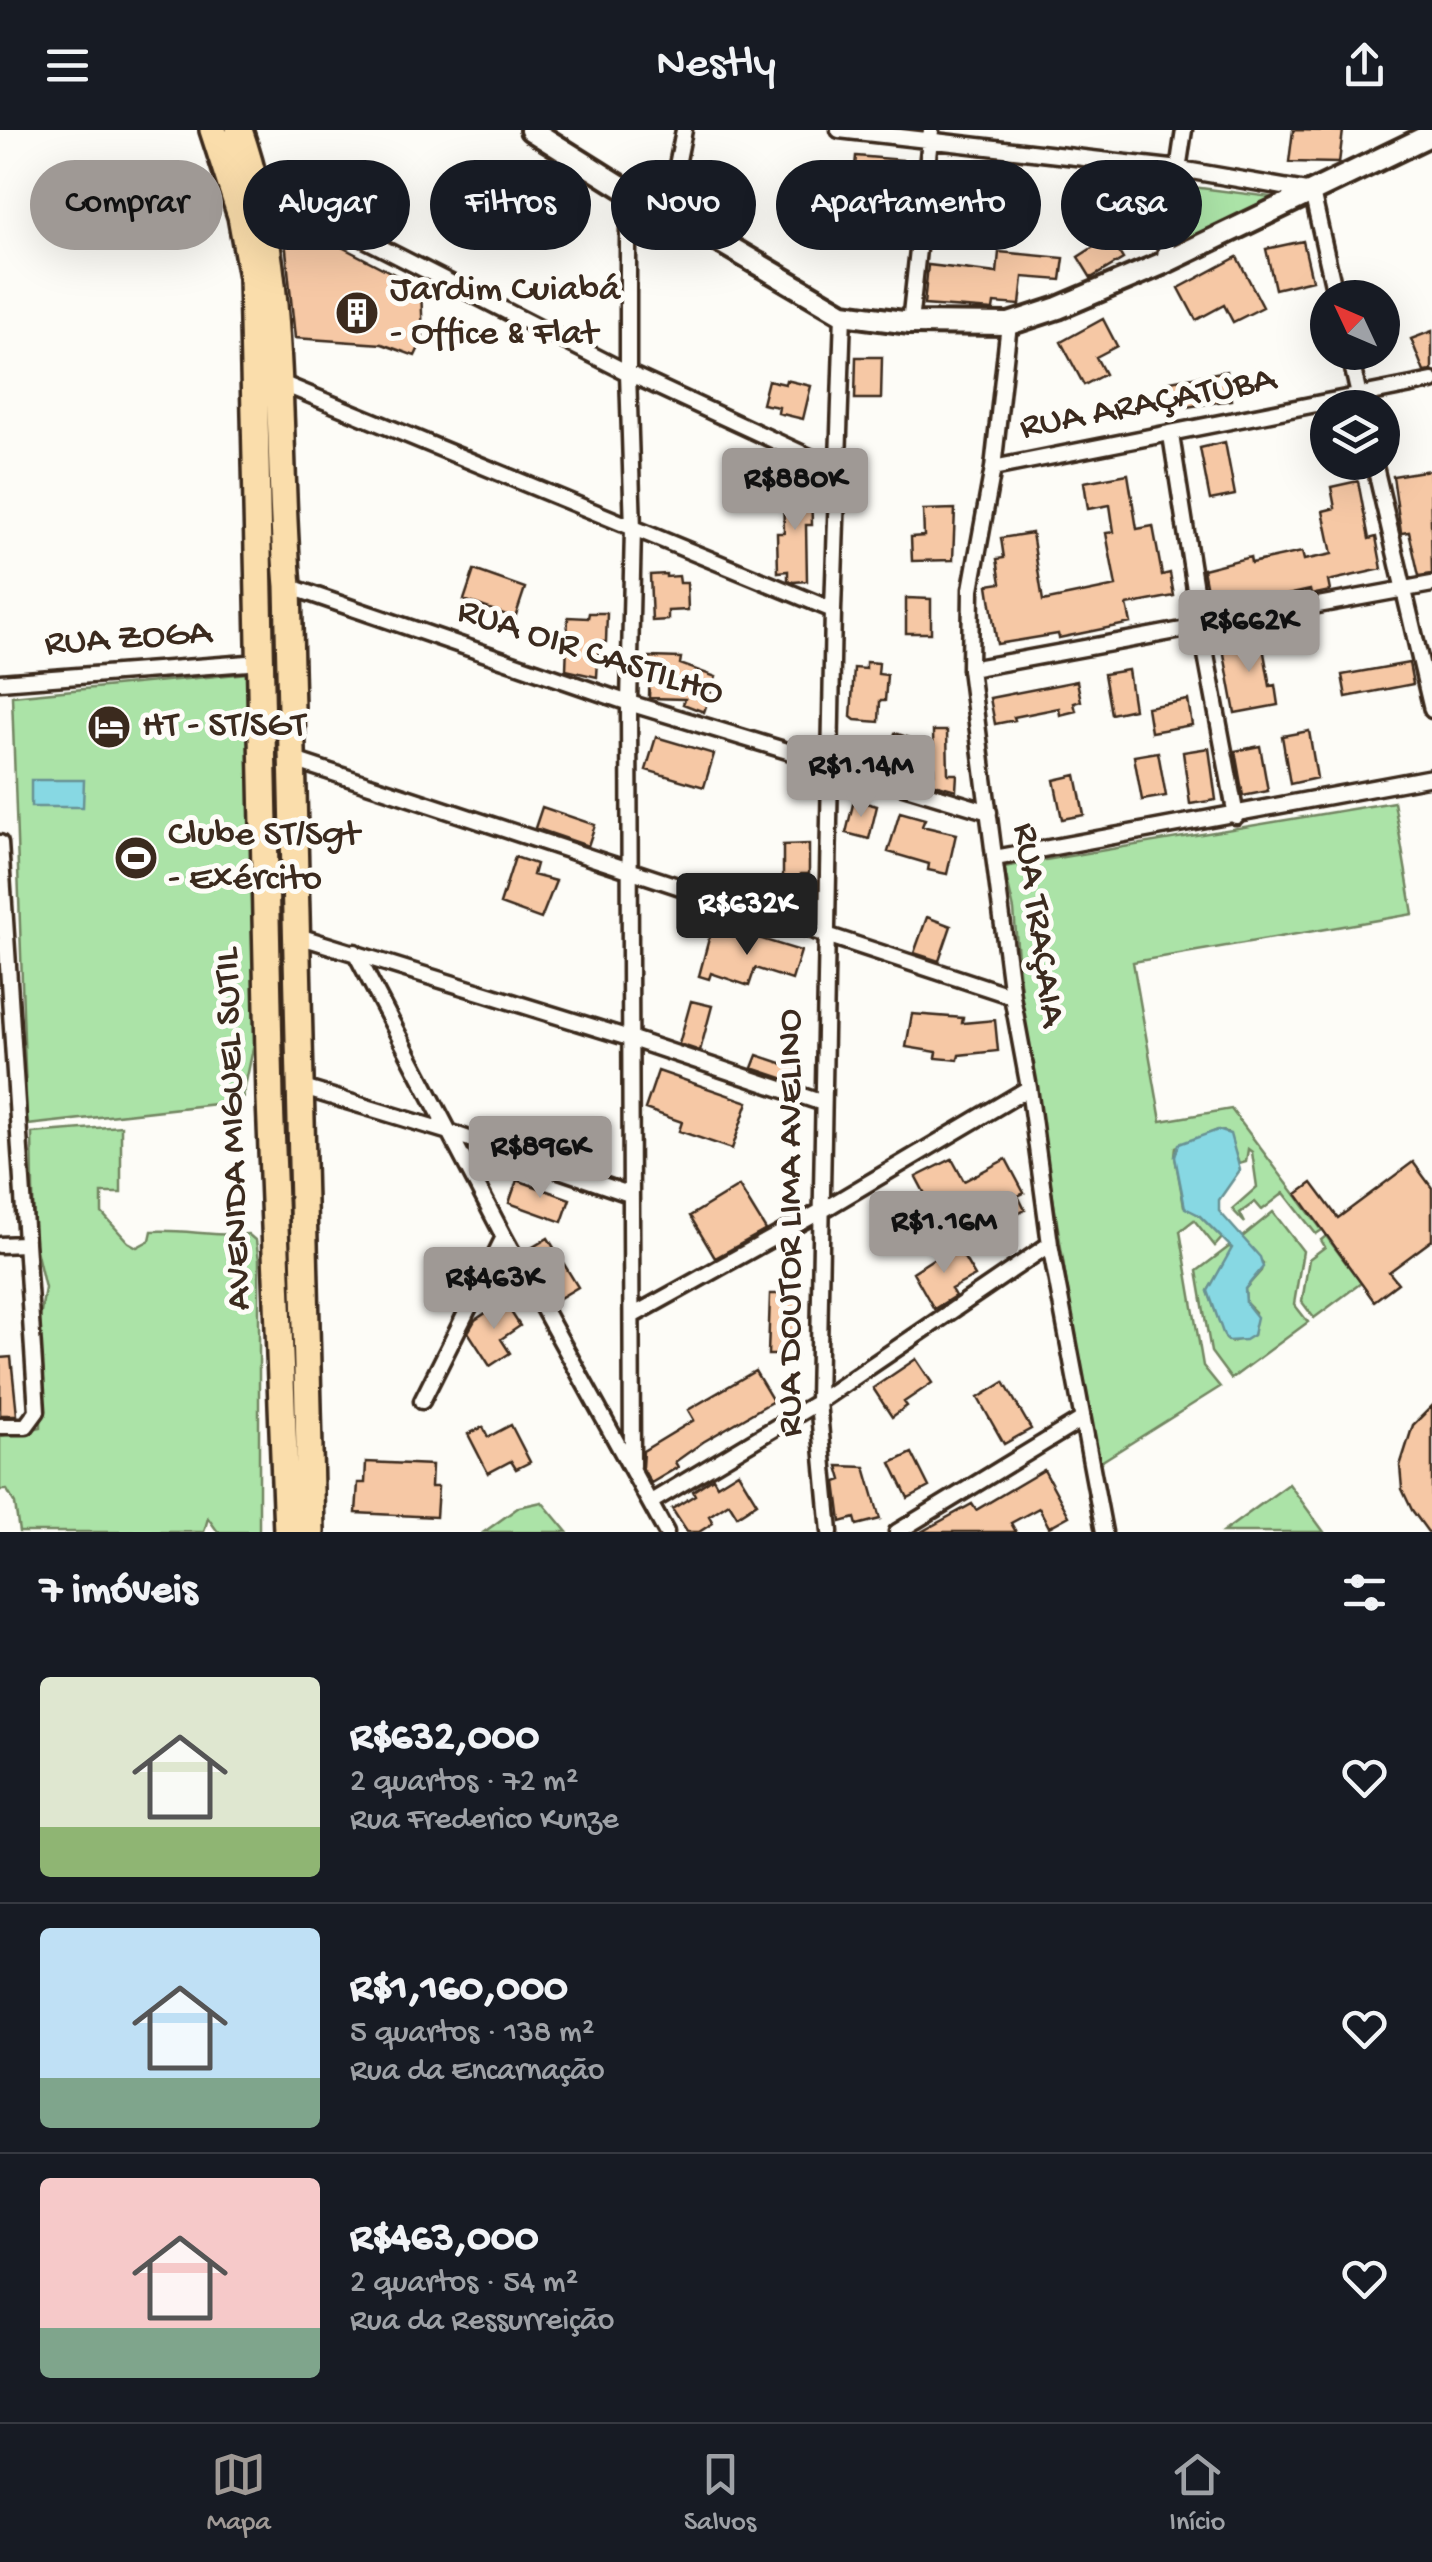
<!DOCTYPE html>
<html lang="pt">
<head>
<meta charset="utf-8">
<style>
	body { margin:0; font-family:"Gochi Hand",sans-serif; background:#242831; color:#f1f3f6; height:100vh; display:flex; flex-direction:column; font-size:38px; white-space:nowrap }
	* { box-sizing:border-box; margin:0 }
	p { font-size:32px; color:#9ea1a6 }
	.icon { flex:none; width:55px; height:55px; fill:none; stroke:currentColor; stroke-width:2; stroke-linecap:round; stroke-linejoin:round }
	.map { position:relative; height:1402px; overflow:hidden }
	.side { display:flex; flex-direction:column; background:#171b24; flex:1 }
	.side>* { flex:none }
	.top-card { position:absolute; left:30px; top:30px; width:1372px; height:90px; display:flex; gap:20px }
	.needle { width:65px; rotate:314deg }
	.fabs { position:absolute; left:1310px; top:150px; display:grid; gap:20px }
	.fabs a { display:grid; place-items:center; width:90px; height:90px; border-radius:50%; background:#171b24; box-shadow:0 10px 40px #0002; font-size:50px }
	.price { position:absolute; translate:-50% -85px; padding:0 22px; border-radius:10px; background:#9f9995; color:#111; font-size:32px; line-height:65px; filter:drop-shadow(0 2px 5px #0008) }
	.price::after { content:''; position:absolute; left:50%; top:60px; width:30px; height:22px; margin-left:-15px; background:inherit; clip-path:polygon(0 0,100% 0,50% 100%) }
	.price.active { background:#222; color:#fff }
	ul { padding:0; list-style:none }
	li { display:flex; align-items:center; gap:30px; height:250px; padding:0 40px }
	li+li { border-top:2px solid #363941 }
	li span { display:grid; place-items:center; flex:none; width:280px; height:200px; border-radius:10px; color:#555 }
	li>.icon { margin-inline-start:auto }
	span .icon { width:120px; height:120px; fill:#fffc; stroke-width:1 }
	li b { font-size:42px }
	h2 { display:flex; justify-content:space-between; align-items:center; height:120px; padding:0 40px; font-size:42px }
	.chip { padding:0 35px; border-radius:45px; background:#171b24; box-shadow:0 10px 40px #0002; font-size:35px; line-height:90px }
	.chip.active { background:#9f9995; color:#111 }
	header { display:flex; justify-content:space-between; align-items:center; height:130px; padding:0 40px; background:#171b24; font-size:45px; font-weight:600 }
	.tab-bar { display:flex; justify-content:space-around; align-items:center; height:140px; border-top:2px solid #363941; background:#171b24; font-size:28px; color:#9ea1a6 }
	.tab-bar a { display:grid; justify-items:center; gap:5px }
	.tab-bar .active { color:#9f9995 }
	.map>svg:first-child { display:block }
	.green { fill:#abe3a7; stroke:#738662; stroke-width:2.5 }
	.water { fill:#87d8e3; stroke:#699294; stroke-width:2.5 }
	.building { fill:#f6c8a5; stroke:#3b2a1e; stroke-width:2.5 }
	.lines { fill:none; stroke-linecap:round; stroke-linejoin:round }
	.street-casing { stroke:#3b2a1e; stroke-width:21 }
	.secondary-casing { stroke:#3b2a1e; stroke-width:28 }
	.highway-casing { stroke:#3b2a1e; stroke-width:32 }
	.street { stroke:#fdfcf7; stroke-width:14 }
	.secondary { stroke:#fdfcf7; stroke-width:20 }
	.highway { stroke:#faddab; stroke-width:25 }
	.labels { text-anchor:middle; dominant-baseline:central; stroke-width:10; stroke-linejoin:round; paint-order:stroke }
	.poi-label { font-size:38px; fill:#3b2a1e; stroke:#fdfcf7; text-anchor:start }
	.street-label { font-size:38px; fill:#3b2a1e; stroke:#fdfcf7 }
</style>
</head>
<body>
<header><svg class="icon" aria-label="menu" viewBox="0 0 24 24"><path d="M4 6h16M4 12h16M4 18h16"/></svg>Nestly<svg class="icon" aria-label="share" viewBox="0 0 24 24"><path d="M12 15V3M7 8l5-5 5 5M5 13v7h14v-7"/></svg></header>
<div class="map">
<svg width="1432" height="1402" viewBox="0 0 1432 1402">
	<rect width="100%" height="100%" fill="#fdfcf7"/>
	<filter id="ink" filterUnits="userSpaceOnUse"><feTurbulence type="fractalNoise" baseFrequency=".01" numOctaves="2"/><feDisplacementMap in="SourceGraphic" scale="20" xChannelSelector="R" yChannelSelector="G"/><feConvolveMatrix kernelMatrix="1 2 1 2 8 2 1 2 1" color-interpolation-filters="sRGB"/></filter>
	<g filter="url(#ink)">
		<path class="green" d="M 1185,56 L 1271,67 L 1271,72 L 1176,117 L 1172,111 L 1178,60 Z
			M 248,543 L 259,890 L 242,971 L 27,995 L 12,566 Z
			M 1394,672 L 1413,784 L 1133,832 L 1161,991 L 1231,979 L 1322,1100 L 1316,1104 L 1284,1063 L 1262,1080 L 1255,1072 L 1240,1083 L 1245,1093 L 1232,1079 L 1257,1057 L 1252,1022 L 1248,1019 L 1246,1032 L 1239,1034 L 1227,1002 L 1218,1000 L 1176,1017 L 1175,1027 L 1184,1076 L 1199,1085 L 1222,1108 L 1215,1116 L 1194,1090 L 1180,1101 L 1203,1236 L 1220,1257 L 1096,1335 L 1022,875 L 1014,780 L 1004,737 Z
			M 121,996 L 121,1063 L 102,1063 L 102,1083 L 128,1112 L 137,1117 L 150,1110 L 152,1101 C 184,1099 215,1107 248,1104 L 256,1111 L 259,1130 L 259,1402 L 218,1402 L 208,1388 L 204,1402 L 19,1402 L 15,1374 L 7,1360 L 0,1360 L 0,1306 L 41,1297 L 42,1225 L 37,1208 L 45,1158 L 34,1111 L 32,1003 Z
			M 1273,1082 L 1303,1121 L 1294,1174 L 1308,1192 L 1231,1249 L 1211,1222 L 1197,1141 L 1230,1116 L 1232,1121 L 1208,1161 L 1226,1209 L 1232,1212 L 1253,1205 L 1255,1182 L 1246,1173 L 1245,1159 L 1261,1141 L 1263,1133 L 1241,1108 Z
			M 1326,1106 L 1361,1153 L 1314,1188 L 1302,1172 L 1309,1129 L 1325,1117 L 1321,1110 Z
			M 1289,1354 L 1324,1402 L 1223,1402 Z
			M 542,1372 L 567,1402 L 484,1402 L 519,1377 Z"/>
		<path class="water" d="M 84,650 L 83,677 L 31,677 L 31,650 Z
			M 1218,1000 L 1230,1004 L 1240,1040 L 1219,1070 L 1219,1081 L 1260,1127 L 1263,1137 L 1245,1159 L 1246,1173 L 1257,1187 L 1253,1205 L 1245,1210 L 1228,1211 L 1224,1206 L 1208,1161 L 1232,1118 L 1199,1085 L 1185,1078 L 1175,1027 L 1179,1014 Z"/>
		<path class="building" d="M 1293,0 L 1343,1 L 1339,33 L 1289,32 Z
			M 856,26 L 902,30 L 899,52 L 854,48 Z
			M 1116,55 L 1145,59 L 1138,109 L 1108,104 L 1123,129 L 1091,148 L 1078,127 L 1095,116 L 1101,77 L 1113,79 Z
			M 303,97 L 421,158 L 423,209 L 415,226 L 382,214 L 295,208 L 285,110 Z
			M 1303,111 L 1312,150 L 1275,159 L 1266,119 Z
			M 999,122 L 1064,128 L 1061,150 L 1023,147 L 1020,175 L 994,173 L 993,180 L 924,175 L 928,135 L 997,143 Z
			M 1237,127 L 1263,177 L 1233,192 L 1224,175 L 1196,190 L 1179,158 Z
			M 1103,189 L 1117,216 L 1096,227 L 1105,244 L 1084,255 L 1061,212 Z
			M 1432,201 L 1432,241 L 1424,242 L 1411,209 Z
			M 856,227 L 882,227 L 881,269 L 855,269 Z
			M 1227,241 L 1231,270 L 1174,279 L 1170,251 Z
			M 768,250 L 785,254 L 786,250 L 811,256 L 803,289 L 778,283 L 779,277 L 762,274 Z
			M 1225,312 L 1235,365 L 1210,370 L 1200,318 Z
			M 1430,340 L 1432,444 L 1419,446 L 1409,402 L 1401,403 L 1393,346 Z
			M 1128,344 L 1137,399 L 1153,396 L 1162,445 L 1170,443 L 1174,466 L 1127,475 L 1131,493 L 1059,508 L 1058,504 L 997,514 L 988,455 L 1001,453 L 997,429 L 1004,428 L 1001,408 L 1032,403 L 1043,471 L 1116,456 L 1106,403 L 1114,402 L 1110,375 L 1088,379 L 1084,352 Z
			M 1358,351 L 1369,409 L 1376,407 L 1382,439 L 1328,451 L 1330,461 L 1311,465 L 1310,460 L 1211,482 L 1203,439 L 1250,427 L 1251,433 L 1302,422 L 1304,430 L 1332,424 L 1323,381 L 1335,378 L 1331,357 Z
			M 811,357 L 812,395 L 806,395 L 807,451 L 793,452 L 788,450 L 788,441 L 778,442 L 777,403 L 784,403 L 783,358 Z
			M 955,379 L 953,430 L 912,431 L 911,407 L 924,406 L 923,380 Z
			M 474,440 L 525,458 L 515,488 L 464,470 Z
			M 666,444 L 666,447 L 679,446 L 680,453 L 687,453 L 688,480 L 668,481 L 668,490 L 652,491 L 650,445 Z
			M 906,468 L 931,469 L 931,503 L 906,503 Z
			M 589,483 L 607,483 L 606,512 L 599,512 L 597,547 L 566,540 L 568,487 L 588,488 Z
			M 1261,506 L 1270,556 L 1275,555 L 1278,575 L 1235,583 L 1222,513 Z
			M 650,527 L 681,528 L 680,534 L 716,547 L 704,582 L 683,574 L 685,569 L 649,568 Z
			M 866,532 L 879,533 L 878,544 L 887,545 L 885,571 L 880,571 L 879,592 L 855,590 L 851,587 L 854,538 L 866,539 Z
			M 1409,533 L 1413,554 L 1346,567 L 1342,545 Z
			M 1128,540 L 1134,579 L 1111,584 L 1104,544 Z
			M 1077,551 L 1081,571 L 1074,573 L 1076,581 L 1060,585 L 1059,578 L 1014,587 L 1015,590 L 995,594 L 990,568 Z
			M 1188,570 L 1192,595 L 1151,602 L 1147,577 Z
			M 933,601 L 947,601 L 948,644 L 957,644 L 956,660 L 920,650 L 921,642 L 934,643 Z
			M 1309,601 L 1317,648 L 1290,654 L 1282,606 Z
			M 895,603 L 916,610 L 905,645 L 884,639 Z
			M 656,607 L 714,624 L 704,657 L 646,640 Z
			M 1260,616 L 1268,661 L 1243,666 L 1235,621 Z
			M 1209,618 L 1216,670 L 1190,674 L 1183,622 Z
			M 1158,622 L 1166,666 L 1142,670 L 1134,626 Z
			M 1076,645 L 1084,685 L 1062,689 L 1054,650 Z
			M 854,670 L 877,676 L 869,709 L 846,703 Z
			M 542,677 L 595,695 L 588,716 L 535,698 Z
			M 900,682 L 925,689 L 922,696 L 956,704 L 947,744 L 928,740 L 929,734 L 888,722 Z
			M 809,714 L 809,744 L 801,744 L 801,784 L 798,784 L 783,779 L 783,715 Z
			M 515,727 L 536,734 L 533,745 L 556,751 L 541,789 L 500,774 Z
			M 927,787 L 951,796 L 939,831 L 914,823 Z
			M 711,801 L 740,808 L 742,803 L 801,821 L 792,850 L 755,838 L 749,856 L 711,843 L 709,849 L 699,846 Z
			M 691,871 L 712,876 L 700,921 L 679,914 Z
			M 912,884 L 963,888 L 962,893 L 995,890 L 998,921 L 959,925 L 958,930 L 936,928 L 937,922 L 906,917 Z
			M 757,925 L 799,939 L 794,952 L 752,938 Z
			M 658,941 L 748,972 L 732,1019 L 679,1001 L 682,992 L 645,979 Z
			M 952,1029 L 964,1051 L 1006,1029 L 1024,1063 L 1018,1066 L 1025,1080 L 984,1102 L 968,1065 L 935,1083 L 916,1047 Z
			M 1413,1032 L 1432,1058 L 1432,1110 L 1389,1142 L 1398,1153 L 1374,1171 L 1297,1064 L 1312,1053 L 1338,1088 Z
			M 517,1050 L 570,1069 L 562,1092 L 509,1073 Z
			M 739,1056 L 766,1100 L 715,1128 L 690,1086 Z
			M 548,1108 L 578,1157 L 558,1169 L 528,1120 Z
			M 956,1114 L 975,1146 L 951,1159 L 955,1166 L 934,1179 L 913,1142 Z
			M 770,1164 L 799,1164 L 797,1225 L 768,1225 Z
			M 504,1171 L 520,1196 L 501,1209 L 510,1223 L 490,1236 L 468,1202 L 475,1190 Z
			M 11,1227 L 17,1285 L 0,1285 L 0,1228 Z
			M 916,1229 L 932,1253 L 904,1272 L 907,1276 L 892,1287 L 873,1258 Z
			M 755,1241 L 773,1271 L 703,1312 L 675,1332 L 678,1337 L 651,1353 L 642,1337 L 643,1321 L 694,1290 L 688,1280 Z
			M 1004,1252 L 1031,1299 L 1004,1314 L 978,1268 Z
			M 1432,1276 L 1432,1402 L 1428,1402 L 1412,1380 L 1402,1359 L 1400,1336 L 1413,1295 Z
			M 511,1295 L 530,1332 L 516,1339 L 511,1331 L 488,1343 L 468,1304 L 483,1297 L 488,1307 Z
			M 912,1323 L 929,1357 L 908,1368 L 891,1333 Z
			M 366,1332 L 432,1335 L 431,1357 L 438,1357 L 436,1387 L 356,1383 L 358,1353 L 365,1353 Z
			M 838,1336 L 865,1337 L 880,1389 L 857,1395 L 855,1388 L 841,1392 L 836,1352 L 842,1350 Z
			M 1044,1340 L 1069,1386 L 1049,1397 L 1039,1378 L 1011,1393 L 1016,1402 L 921,1402 L 972,1374 L 976,1380 Z
			M 738,1342 L 757,1373 L 737,1386 L 729,1373 L 709,1386 L 713,1393 L 699,1402 L 687,1402 L 672,1379 L 695,1365 L 693,1361 L 713,1348 L 717,1355 Z"/>
		<g class="lines">
			<defs>
				<path id="street" d="M 839,0 L 1180,39 L 1312,62 L 1336,168
					M 258,55 L 628,243 L 838,340
					M 668,81 L 684,0
					M 266,100 L 309,81
					M 1164,133 L 1184,0
					M 910,193 L 931,0
					M 1009,194 L 993,338 L 971,459 L 970,539 L 1012,866 L 1029,958 L 1050,1114 L 1104,1402
					M 1349,222 L 1362,278
					M 281,253 L 833,480
					M 1171,305 L 1201,498 L 1236,686
					M 1374,332 L 1432,580
					M 993,338 L 1432,251
					M 288,456 L 629,573 L 989,682
					M 970,539 L 1432,454
					M 0,552 L 261,532
					M 291,629 L 1012,866
					M 0,713 L 37,1281 L 26,1296 L 0,1296
					M 995,728 L 1432,647
					M 295,805 L 629,908 L 823,973
					M 355,822 L 504,1107 L 666,1402
					M 300,957 L 449,1002 L 629,1064
					M 0,1115 L 24,1114
					M 632,1186 L 823,1080 L 1029,958
					M 422,1271 L 504,1107
					M 632,1336 L 629,573 L 633,399 L 628,243 L 628,93 L 633,64
					M 651,1372 L 818,1272 L 1050,1114
					M 830,1402 L 818,1272 L 833,480 L 843,184
					M 897,1402 L 1081,1290"/>
				<path id="secondary" d="M 531,0 L 633,64 L 668,81 L 843,184 L 910,193 L 1009,194 L 1058,178 L 1164,133 L 1432,4"/>
				<path id="highway" d="M 213,0 L 241,86 L 252,147 L 270,969 L 287,1402
					M 239,0 C 290,147 275,303 288,456 L 311,1402"/>
			</defs>
			<use href="#street" class="street-casing"/>
			<use href="#secondary" class="secondary-casing"/>
			<use href="#highway" class="highway-casing"/>
			<use href="#street" class="street"/>
			<use href="#secondary" class="secondary"/>
			<use href="#highway" class="highway"/>
		</g>
	</g>
	<defs>
		<symbol id="building-disc" viewBox="-11 -11 22 22"><circle r="9.5" fill="#3b2a1e" stroke="#fdfcf7"/><path d="M-4-6H4V6H1V3H-1V6H-4ZM-2.5-4.3h1.7v1.8h-1.7ZM.8-4.3h1.7v1.8H.8ZM-2.5-1h1.7V.8h-1.7ZM.8-1h1.7V.8H.8Z" fill="#fff"/></symbol>
		<symbol id="hotel-disc" viewBox="-11 -11 22 22"><circle r="9.5" fill="#3b2a1e" stroke="#fdfcf7"/><path d="M-6-4.5h1.5V1H6V5H4.5V3h-9V5H-6ZM-4 0a1.8 1.8 0 1 1 3.6 0ZM.5 0V-2.5h3Q6-2.5 6 0Z" fill="#fff"/></symbol>
		<symbol id="stadium-disc" viewBox="-11 -11 22 22"><circle r="9.5" fill="#3b2a1e" stroke="#fdfcf7"/><path d="M0-5a6.5 5 0 1 0 0 10a6.5 5 0 1 0 0-10ZM-3.5-1.8h7v3.6h-7Z" fill="#fff"/></symbol>
	</defs>
	<g fill-rule="evenodd">
		<use href="#building-disc" x="332" y="158" width="50" height="50"/>
		<use href="#hotel-disc" x="84" y="572" width="50" height="50"/>
		<use href="#stadium-disc" x="111" y="703" width="50" height="50"/>
	</g>
	<g class="labels">
		<g class="poi-label">
			<text x="390" y="161">Jardim Cuiabá<tspan x="390" dy="44">- Office &amp; Flat</tspan></text>
			<text x="142" y="597">HT - ST/SGT</text>
			<text x="168" y="706">Clube ST/Sgt<tspan x="168" dy="44">- Exército</tspan></text>
		</g>
		<g class="street-label">
			<text transform="translate(1148 275) rotate(-11)">RUA ARAÇATUBA</text>
			<text transform="translate(128 510) rotate(-4)">RUA ZOGA</text>
			<text transform="translate(590 524) rotate(18)">RUA OIR CASTILHO</text>
			<text transform="translate(1037 795) rotate(82)">RUA TRAÇAIA</text>
			<text transform="translate(235 999) rotate(-92)">AVENIDA MIGUEL SUTIL</text>
			<text transform="translate(792 1093) rotate(-90)">RUA DOUTOR LIMA AVELINO</text>
		</g>
	</g>
</svg>
<div class="fabs">
<a><svg class="needle" viewBox="-14 -14 28 28"><path d="M0-13l5 13h-10z" fill="#e53935"/><path d="M0 13l5-13h-10z" fill="#9ea1a6"/></svg></a>
<a><svg class="icon" aria-label="layers" viewBox="0 0 24 24"><path d="M12 4l9 5-9 5-9-5zM3 14l9 5 9-5"/></svg></a>
</div>
<b class="price" style="left:795px;top:403px">R$880K</b>
<b class="price" style="left:1249px;top:545px">R$662K</b>
<b class="price" style="left:861px;top:690px">R$1.14M</b>
<b class="price active" style="left:747px;top:828px">R$632K</b>
<b class="price" style="left:540px;top:1071px">R$896K</b>
<b class="price" style="left:944px;top:1146px">R$1.16M</b>
<b class="price" style="left:494px;top:1202px">R$463K</b>
<div class="top-card">
<a class="chip active">Comprar</a>
<a class="chip">Alugar</a>
<a class="chip">Filtros</a>
<a class="chip">Novo</a>
<a class="chip">Apartamento</a>
<a class="chip">Casa</a>
</div>
</div>
<section class="side">
<h2>7 imóveis<svg class="icon" aria-label="filters" viewBox="0 0 24 24"><path d="M4 7h16M4 17h16"/><circle cx="9" cy="7" r="2"/><circle cx="15" cy="17" r="2"/></svg></h2>
<ul>
<li><span style="background:linear-gradient(#dfe7d0 75%,#8fb573 0)"><svg class="icon" aria-label="home" viewBox="0 0 24 24"><path d="M3 11l9-7 9 7M6 9v11h12V9"/></svg></span><div><b>R$632,000</b><p>2 quartos · 72 m²</p><p>Rua Frederico Kunze</p></div><svg class="icon" aria-label="heart" viewBox="0 0 24 24"><path d="M12 20l-8-8c-3-5 5-10 8-4 3-6 11-1 8 4z"/></svg></li>
<li><span style="background:linear-gradient(#bfe0f5 75%,#7fa58c 0)"><svg class="icon" aria-label="home" viewBox="0 0 24 24"><path d="M3 11l9-7 9 7M6 9v11h12V9"/></svg></span><div><b>R$1,160,000</b><p>5 quartos · 138 m²</p><p>Rua da Encarnação</p></div><svg class="icon" aria-label="heart" viewBox="0 0 24 24"><path d="M12 20l-8-8c-3-5 5-10 8-4 3-6 11-1 8 4z"/></svg></li>
<li><span style="background:linear-gradient(#f6c9c9 75%,#7fa58c 0)"><svg class="icon" aria-label="home" viewBox="0 0 24 24"><path d="M3 11l9-7 9 7M6 9v11h12V9"/></svg></span><div><b>R$463,000</b><p>2 quartos · 54 m²</p><p>Rua da Ressurreição</p></div><svg class="icon" aria-label="heart" viewBox="0 0 24 24"><path d="M12 20l-8-8c-3-5 5-10 8-4 3-6 11-1 8 4z"/></svg></li>
</ul>
</section>
<nav class="tab-bar">
<a class="active"><svg class="icon" aria-label="map" viewBox="0 0 24 24"><path d="M3 6l6-2 6 2 6-2v14l-6 2-6-2-6 2zM9 4v14M15 6v14"/></svg>Mapa</a>
<a><svg class="icon" aria-label="saved" viewBox="0 0 24 24"><path d="M7 4h10v16l-5-4-5 4z"/></svg>Salvos</a>
<a><svg class="icon" aria-label="home" viewBox="0 0 24 24"><path d="M3 11l9-7 9 7M6 9v11h12V9"/></svg>Início</a>
</nav>
</body>
</html>
